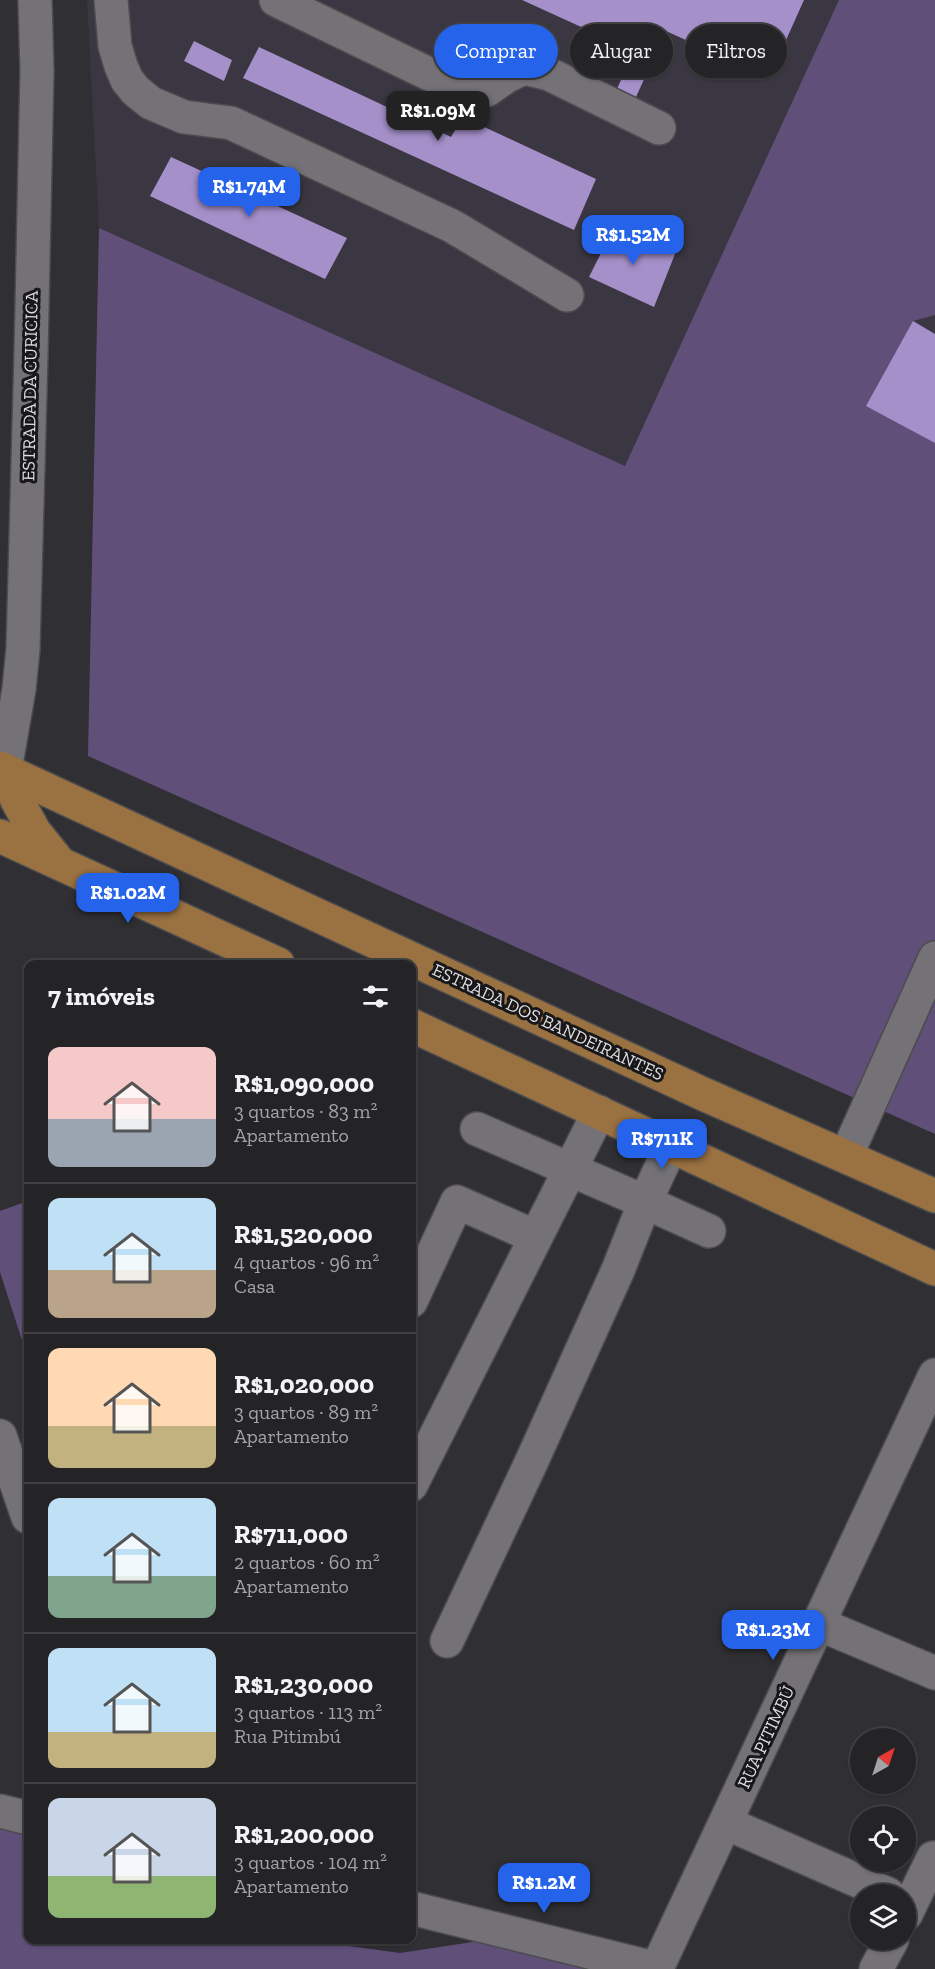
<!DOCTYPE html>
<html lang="pt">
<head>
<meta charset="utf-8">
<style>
	body { margin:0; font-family:"Zilla Slab",serif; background:#2c2b2e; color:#f1f3f6; height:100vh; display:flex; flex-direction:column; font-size:22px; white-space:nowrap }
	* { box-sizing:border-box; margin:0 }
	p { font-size:20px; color:#a3a4a7 }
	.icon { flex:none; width:33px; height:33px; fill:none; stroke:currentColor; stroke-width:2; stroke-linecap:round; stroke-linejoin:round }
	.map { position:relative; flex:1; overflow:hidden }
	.panel { position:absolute; left:24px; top:960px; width:392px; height:984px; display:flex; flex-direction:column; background:#242326; border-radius:12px; box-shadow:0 2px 4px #0004,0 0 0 2px #414043 }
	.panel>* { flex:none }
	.hud { position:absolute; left:434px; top:24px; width:411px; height:54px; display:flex; gap:12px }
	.needle { width:39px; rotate:39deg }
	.controls { position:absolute; left:850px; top:1728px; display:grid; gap:12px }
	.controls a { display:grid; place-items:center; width:66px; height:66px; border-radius:50%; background:#242326; box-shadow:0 2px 4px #0004,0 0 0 2px #414043; font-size:30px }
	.price { position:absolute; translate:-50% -51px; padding:0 14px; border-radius:12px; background:#2563eb; color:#fff; font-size:20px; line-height:39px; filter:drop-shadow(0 2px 3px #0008) }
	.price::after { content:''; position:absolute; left:50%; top:36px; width:18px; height:14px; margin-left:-9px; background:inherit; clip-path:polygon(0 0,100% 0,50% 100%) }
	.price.active { background:#222; color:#fff }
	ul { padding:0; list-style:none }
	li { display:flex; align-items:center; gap:18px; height:150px; padding:0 24px }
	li+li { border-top:2px solid #414043 }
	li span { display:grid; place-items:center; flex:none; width:168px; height:120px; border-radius:12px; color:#555 }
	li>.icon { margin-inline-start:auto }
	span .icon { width:72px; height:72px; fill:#fffc; stroke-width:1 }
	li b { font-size:26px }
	h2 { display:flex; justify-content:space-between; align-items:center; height:72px; padding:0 24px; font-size:26px }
	.pill { padding:0 21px; border-radius:27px; background:#242326; box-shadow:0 2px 4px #0004,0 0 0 2px #414043; font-size:21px; line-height:54px }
	.pill.active { background:#2563eb; color:#fff }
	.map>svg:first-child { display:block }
	.built { fill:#3b3742 }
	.green { fill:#604f79 }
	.building { fill:#a690ca }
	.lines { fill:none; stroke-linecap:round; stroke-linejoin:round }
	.minor-casing { stroke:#4c4b4e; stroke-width:36 }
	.major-casing { stroke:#4c4b4e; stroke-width:36 }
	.minor { stroke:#747277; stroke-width:33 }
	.major { stroke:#9a7141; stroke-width:33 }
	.labels { text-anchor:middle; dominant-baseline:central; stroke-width:6; stroke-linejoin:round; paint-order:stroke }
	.street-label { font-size:18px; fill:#dfdee1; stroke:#181719 }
</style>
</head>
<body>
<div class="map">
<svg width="935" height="1969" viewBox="0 0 935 1969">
	<rect width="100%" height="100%" fill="#302f33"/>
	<path class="built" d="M 87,0 L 935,0 L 935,1134 L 88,756 L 99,228 Z"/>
	<path class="green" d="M 839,0 L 935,0 L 935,315 L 913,321 L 935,443 L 935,1134 L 88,756 L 99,228 L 625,466 Z
		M 28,1201 L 28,1359 L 0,1272 L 0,1211 Z
		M 0,1821 L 28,1829 L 28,1940 L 333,1940 L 334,1944 L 400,1953 L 518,1935 L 655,1969 L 0,1969 Z"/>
	<path class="building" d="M 522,0 L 804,0 L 769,78 L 666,31 L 631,108 L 612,100 L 634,51 Z
		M 194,41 L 232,60 L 224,81 L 184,61 Z
		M 259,47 L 451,137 L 463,117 L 596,179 L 574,230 L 243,78 Z
		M 171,157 L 347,238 L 325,279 L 150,196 Z
		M 615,225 L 675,254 L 654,307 L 589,277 Z
		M 913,321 L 935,334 L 935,443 L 866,406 Z"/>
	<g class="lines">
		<defs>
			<path id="minor" d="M 111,0 L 115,46 L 121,66 L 127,80 L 136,91 L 151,103 L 184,117 L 231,123 L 452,226 L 567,295
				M 276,0 L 460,89 L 487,90 L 507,76 L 524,68 L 549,74 L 659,128
				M 5,770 L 19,689 L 23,649 L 31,354 L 37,71 L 35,0
				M 477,1129 L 645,1202 L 709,1231
				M 846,1156 L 935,958
				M 411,1301 L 457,1202 L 536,1237
				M 0,1436 L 28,1517
				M 411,1485 L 599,1112
				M 819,1624 L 935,1673
				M 447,1641 L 530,1465 L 618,1270 L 645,1202 L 671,1146
				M 0,1811 L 28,1818
				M 726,1823 L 888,1894
				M 411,1908 L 658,1969
				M 906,1914 L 933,1858
				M 657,1968 L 935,1375
				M 876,1969 L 892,1940"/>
			<path id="major" d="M 0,768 L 701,1093 L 935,1196
				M 5,770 L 17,800 L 34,831 L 58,861
				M 0,836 L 278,964
				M 411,1025 L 935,1269"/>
		</defs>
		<use href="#minor" class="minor-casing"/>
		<use href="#major" class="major-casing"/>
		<use href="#minor" class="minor"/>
		<use href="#major" class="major"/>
	</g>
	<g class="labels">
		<g class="street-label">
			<text transform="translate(30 386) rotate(-89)">ESTRADA DA CURICICA</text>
			<text transform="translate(548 1022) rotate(25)">ESTRADA DOS BANDEIRANTES</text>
			<text transform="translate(766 1737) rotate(-65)">RUA PITIMBÚ</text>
		</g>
	</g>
</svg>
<div class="controls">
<a><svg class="needle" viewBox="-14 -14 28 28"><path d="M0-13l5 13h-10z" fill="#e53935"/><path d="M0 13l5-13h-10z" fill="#a3a4a7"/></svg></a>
<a><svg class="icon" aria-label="locate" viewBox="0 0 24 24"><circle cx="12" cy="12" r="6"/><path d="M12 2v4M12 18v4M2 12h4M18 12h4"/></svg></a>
<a><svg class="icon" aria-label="layers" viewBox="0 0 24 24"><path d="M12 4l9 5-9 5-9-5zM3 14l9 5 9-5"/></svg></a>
</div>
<b class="price active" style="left:438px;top:142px">R$1.09M</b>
<b class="price" style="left:249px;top:218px">R$1.74M</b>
<b class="price" style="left:633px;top:266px">R$1.52M</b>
<b class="price" style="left:128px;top:924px">R$1.02M</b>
<b class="price" style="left:662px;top:1170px">R$711K</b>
<b class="price" style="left:773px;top:1661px">R$1.23M</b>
<b class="price" style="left:544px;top:1914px">R$1.2M</b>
<div class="hud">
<a class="pill active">Comprar</a>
<a class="pill">Alugar</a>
<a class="pill">Filtros</a>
</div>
<section class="panel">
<h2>7 imóveis<svg class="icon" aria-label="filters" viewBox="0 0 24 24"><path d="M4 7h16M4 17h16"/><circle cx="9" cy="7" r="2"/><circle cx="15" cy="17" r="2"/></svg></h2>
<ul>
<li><span style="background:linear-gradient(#f6c9c9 60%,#9aa5b1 0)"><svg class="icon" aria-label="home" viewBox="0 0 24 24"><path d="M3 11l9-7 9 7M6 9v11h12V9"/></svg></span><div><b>R$1,090,000</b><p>3 quartos · 83 m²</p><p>Apartamento</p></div></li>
<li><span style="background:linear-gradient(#bfe0f5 60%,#b9a48a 0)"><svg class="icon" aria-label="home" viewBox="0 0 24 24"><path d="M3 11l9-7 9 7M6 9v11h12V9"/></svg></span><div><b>R$1,520,000</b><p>4 quartos · 96 m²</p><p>Casa</p></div></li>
<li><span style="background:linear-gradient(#ffd9b3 65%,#c2b280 0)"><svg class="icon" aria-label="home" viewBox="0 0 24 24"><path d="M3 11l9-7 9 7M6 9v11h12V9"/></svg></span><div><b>R$1,020,000</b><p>3 quartos · 89 m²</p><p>Apartamento</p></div></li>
<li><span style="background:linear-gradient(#bfe0f5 65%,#7fa58c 0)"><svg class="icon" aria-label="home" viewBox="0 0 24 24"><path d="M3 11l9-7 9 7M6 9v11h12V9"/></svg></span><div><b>R$711,000</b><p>2 quartos · 60 m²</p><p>Apartamento</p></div></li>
<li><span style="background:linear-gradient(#bfe0f5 70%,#c2b280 0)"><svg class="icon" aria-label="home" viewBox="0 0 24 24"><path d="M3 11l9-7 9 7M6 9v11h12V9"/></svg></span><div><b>R$1,230,000</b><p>3 quartos · 113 m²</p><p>Rua Pitimbú</p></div></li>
<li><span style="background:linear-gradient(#c9d6e8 65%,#8fb573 0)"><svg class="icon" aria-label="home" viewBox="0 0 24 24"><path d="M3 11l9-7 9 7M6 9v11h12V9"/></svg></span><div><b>R$1,200,000</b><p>3 quartos · 104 m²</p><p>Apartamento</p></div></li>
</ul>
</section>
</div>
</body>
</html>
